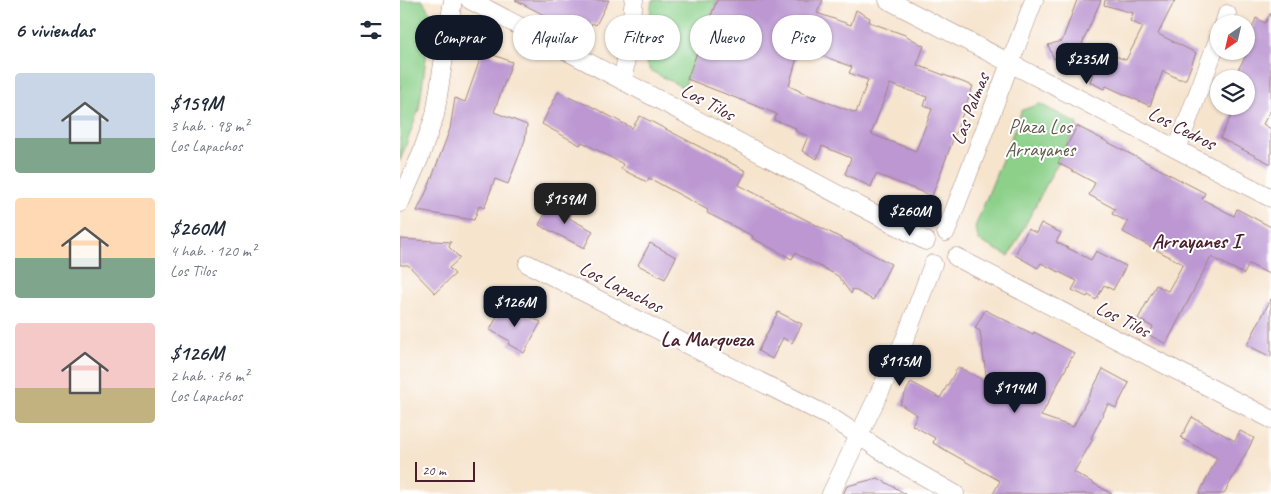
<!DOCTYPE html>
<html lang="es">
<head>
<meta charset="utf-8">
<style>
	body { margin:0; font-family:Caveat,sans-serif; background:#f6f6f7; color:#1f2937; height:100vh; display:flex; flex-direction:column; font-size:19px; white-space:nowrap }
	* { box-sizing:border-box; margin:0 }
	p { font-size:16px; color:#747a83 }
	.icon { flex:none; width:28px; height:28px; fill:none; stroke:currentColor; stroke-width:2; stroke-linecap:round; stroke-linejoin:round }
	.map { position:relative; flex:1; overflow:hidden }
	.side { display:flex; flex-direction:column; background:#fff; width:400px }
	.side>* { flex:none }
	.hud { position:absolute; left:15px; top:15px; width:475px; height:45px; display:flex; gap:10px }
	.needle { width:32px; rotate:214deg }
	.controls { position:absolute; left:810px; top:15px; display:grid; gap:10px }
	.controls a { display:grid; place-items:center; width:45px; height:45px; border-radius:50%; background:#fff; box-shadow:0 1px 4px #0004; font-size:25px }
	.scale { position:absolute; left:15px; bottom:12px; width:60px; box-sizing:border-box; padding-left:5px; border:2px solid #4a1f2b; border-top:0; font-size:14px; line-height:18px; white-space:nowrap; color:#4a1f2b; -webkit-text-stroke:4px #fff; paint-order:stroke }
	.price { position:absolute; translate:-50% -42px; padding:0 11px; border-radius:10px; background:#111827; color:#fff; font-size:16px; line-height:32px; filter:drop-shadow(0 1px 2px #0008) }
	.price::after { content:''; position:absolute; left:50%; top:30px; width:15px; height:11px; margin-left:-8px; background:inherit; clip-path:polygon(0 0,100% 0,50% 100%) }
	.price.current { background:#222; color:#fff }
	ul { padding:0; list-style:none }
	li { display:flex; align-items:center; gap:15px; height:125px; padding:0 15px }
	li span { display:grid; place-items:center; flex:none; width:140px; height:100px; border-radius:5px; color:#555 }
	li>.icon { margin-inline-start:auto }
	span .icon { width:60px; height:60px; fill:#fffc; stroke-width:1 }
	li b { font-size:21px }
	h2 { display:flex; justify-content:space-between; align-items:center; height:60px; padding:0 15px; font-size:21px }
	.pill { padding:0 18px; border-radius:22px; background:#fff; box-shadow:0 1px 4px #0004; font-size:18px; line-height:45px }
	.pill.current { background:#111827; color:#fff }
	main { display:flex; flex:1; min-height:0 }
	.map>svg:first-child { display:block }
	.green { fill:#8cd08a; stroke:#6b785a }
	.building { fill:#bc97d2; fill-rule:evenodd }
	.lines { fill:none; stroke-linecap:round; stroke-linejoin:round }
	.street-casing { stroke:#a0827c; stroke-width:19 }
	.street { stroke:#fff; stroke-width:18 }
	.labels { text-anchor:middle; dominant-baseline:central; stroke-width:4; stroke-linejoin:round; paint-order:stroke }
	.street-label { font-size:20px; fill:#4a1f2b; stroke:#fff }
	.park-label { font-size:20px; fill:#615d4c; stroke:#fff }
	.neighbourhood-label { font-size:21px; font-weight:bold; fill:#4a1f2b; stroke:#fff }
</style>
</head>
<body>
<main>
<section class="side">
<h2>6 viviendas<svg class="icon" aria-label="filters" viewBox="0 0 24 24"><path d="M4 7h16M4 17h16"/><circle cx="9" cy="7" r="2"/><circle cx="15" cy="17" r="2"/></svg></h2>
<ul>
<li><span style="background:linear-gradient(#c9d6e8 65%,#7fa58c 0)"><svg class="icon" aria-label="home" viewBox="0 0 24 24"><path d="M3 11l9-7 9 7M6 9v11h12V9"/></svg></span><div><b>$159M</b><p>3 hab. · 98 m²</p><p>Los Lapachos</p></div></li>
<li><span style="background:linear-gradient(#ffd9b3 60%,#7fa58c 0)"><svg class="icon" aria-label="home" viewBox="0 0 24 24"><path d="M3 11l9-7 9 7M6 9v11h12V9"/></svg></span><div><b>$260M</b><p>4 hab. · 120 m²</p><p>Los Tilos</p></div></li>
<li><span style="background:linear-gradient(#f6c9c9 65%,#c2b280 0)"><svg class="icon" aria-label="home" viewBox="0 0 24 24"><path d="M3 11l9-7 9 7M6 9v11h12V9"/></svg></span><div><b>$126M</b><p>2 hab. · 76 m²</p><p>Los Lapachos</p></div></li>
</ul>
</section>
<div class="map">
<svg width="871" height="494" viewBox="0 0 871 494">
	<rect width="100%" height="100%" fill="#fff"/>
	<filter id="ink" filterUnits="userSpaceOnUse"><feTurbulence type="fractalNoise" baseFrequency=".02" numOctaves="2"/><feDisplacementMap in="SourceGraphic" scale="10" xChannelSelector="R" yChannelSelector="G"/><feConvolveMatrix kernelMatrix="1 2 1 2 8 2 1 2 1" color-interpolation-filters="sRGB"/></filter>
	<filter id="wash" filterUnits="userSpaceOnUse"><feTurbulence type="fractalNoise" baseFrequency=".0096" numOctaves="4" result="noise"/><feDisplacementMap in="SourceGraphic" scale="20" xChannelSelector="R" yChannelSelector="G"/><feGaussianBlur stdDeviation="1.12" result="paint"/><feColorMatrix in="noise" values="0 0 0 0 0 0 0 0 0 0 0 0 0 0 0 0 0 1.4 0 .05"/><feComposite in="paint" operator="in"/></filter>
	<g filter="url(#wash)">
		<rect width="100%" height="100%" fill="#f6e4cd"/>
		<path class="green" d="M 0,0 L 22,0 L 32,15 L 19,109 L 0,161 Z
			M 252,0 L 317,0 L 284,88 L 251,71 L 244,59 Z
			M 640,104 L 678,124 L 609,256 L 579,241 L 575,227 L 622,110 Z"/>
		<g id="blocks">
			<path class="building" d="M 115,0 L 209,0 L 196,25 L 192,23 L 185,36 Z
				M 317,0 L 423,0 L 417,13 L 451,25 L 456,10 L 470,18 L 469,22 L 505,35 L 524,46 L 517,65 L 573,86 L 532,196 L 476,174 L 471,187 L 445,174 L 451,158 L 422,146 L 417,159 L 402,151 L 408,136 L 395,131 L 396,128 L 374,120 L 377,114 L 287,79 ZM 400,47 L 452,67 L 449,73 L 468,80 L 456,113 L 400,92 L 400,91 L 389,86 ZM 490,84 L 527,97 L 524,106 L 532,109 L 516,151 L 471,134 Z
				M 677,0 L 701,0 L 682,44 L 726,60 L 743,27 L 730,21 L 733,13 L 704,5 L 705,0 L 775,0 L 758,34 L 796,53 L 786,79 L 779,79 L 763,71 L 750,106 L 706,86 L 704,89 L 690,82 L 693,73 L 666,61 L 659,64 L 657,58 L 654,59 L 648,45 L 662,41 Z
				M 871,13 L 871,110 L 863,124 L 871,129 L 871,164 L 820,138 L 832,114 L 823,110 L 825,106 L 846,106 L 846,79 L 828,79 L 831,70 L 836,73 L 854,42 L 848,39 L 856,18 L 865,23 Z
				M 83,51 L 112,62 L 94,112 L 127,125 L 125,140 L 108,184 L 95,179 L 84,208 L 79,206 L 74,220 L 17,211 L 28,188 L 50,129 L 55,98 L 65,102 Z
				M 158,92 L 179,102 L 180,101 L 187,104 L 232,128 L 240,116 L 254,123 L 346,171 L 339,185 L 491,264 L 473,300 L 453,289 L 451,294 L 438,276 L 395,253 L 392,259 L 352,238 L 353,236 L 307,213 L 308,210 L 249,178 L 247,182 L 221,169 L 223,164 L 182,142 L 180,145 L 142,124 Z
				M 677,126 L 805,193 L 802,199 L 834,216 L 837,209 L 871,227 L 871,275 L 849,264 L 844,274 L 811,257 L 766,344 L 749,335 L 753,327 L 738,319 L 756,285 L 768,291 L 783,264 L 723,232 L 728,222 L 712,214 L 715,209 L 689,195 L 695,183 L 658,163 Z
				M 152,200 L 173,211 L 169,218 L 193,231 L 184,248 L 139,225 Z
				M 641,223 L 661,233 L 656,242 L 691,260 L 696,251 L 726,266 L 713,290 L 704,285 L 696,300 L 688,295 L 687,297 L 672,290 L 677,281 L 641,263 L 638,268 L 615,255 L 628,229 L 636,233 Z
				M 0,239 L 51,242 L 49,247 L 60,258 L 49,268 L 55,274 L 35,293 L 8,265 L 0,265 Z
				M 250,243 L 276,257 L 265,279 L 238,265 Z
				M 871,299 L 871,357 L 847,345 Z
				M 103,305 L 141,322 L 124,353 L 108,344 L 110,341 L 90,330 Z
				M 585,310 L 633,334 L 634,332 L 674,353 L 641,416 L 673,427 L 703,369 L 729,383 L 716,408 L 708,404 L 691,438 L 693,439 L 674,472 L 712,494 L 593,494 L 600,481 L 533,443 L 535,438 L 512,425 L 517,415 L 500,404 L 511,382 L 540,398 L 558,367 L 587,382 L 580,331 L 575,328 Z
				M 378,312 L 402,324 L 392,343 L 383,338 L 372,359 L 358,351 Z
				M 792,417 L 835,441 L 840,431 L 854,438 L 824,494 L 799,494 L 817,458 L 781,438 Z
				M 478,478 L 506,494 L 443,494 L 447,486 Z"/>
		</g>
	</g>
	<g filter="url(#ink)">
		<use href="#blocks" fill-opacity="0" stroke="#a0827c" stroke-width="1"/>
		<g class="lines">
			<defs>
				<path id="street" d="M 70,0 L 526,241
					M 488,0 L 871,198
					M 824,24 L 827,14
					M 223,81 L 234,0
					M 777,149 L 819,37
					M 0,203 L 20,157 L 35,115 L 53,0
					M 546,232 L 634,0
					M 556,257 L 871,419
					M 128,264 L 432,418 L 497,461 L 555,494
					M 431,494 L 505,339 L 533,264"/>
			</defs>
			<use href="#street" class="street-casing"/>
			<use href="#street" class="street"/>
		</g>
	</g>
	<g class="labels">
		<g class="street-label">
			<text transform="translate(308 102) rotate(28)">Los Tilos</text>
			<text transform="translate(570 109) rotate(-69)">Las Palmas</text>
			<text transform="translate(782 128) rotate(27)">Los Cedros</text>
			<text transform="translate(221 287) rotate(27)">Los Lapachos</text>
			<text transform="translate(723 319) rotate(27)">Los Tilos</text>
		</g>
		<g class="park-label">
			<text x="640" y="126">Plaza Los<tspan x="640" dy="23">Arrayanes</tspan></text>
		</g>
		<g class="neighbourhood-label">
			<text x="796" y="241">Arrayanes I</text>
			<text x="307" y="339">La Marqueza</text>
		</g>
	</g>
</svg>
<div class="controls">
<a><svg class="needle" viewBox="-14 -14 28 28"><path d="M0-13l5 13h-10z" fill="#e53935"/><path d="M0 13l5-13h-10z" fill="#747a83"/></svg></a>
<a><svg class="icon" aria-label="layers" viewBox="0 0 24 24"><path d="M12 4l9 5-9 5-9-5zM3 14l9 5 9-5"/></svg></a>
</div>
<div class="scale">20 m</div>
<b class="price" style="left:687px;top:85px">$235M</b>
<b class="price current" style="left:165px;top:225px">$159M</b>
<b class="price" style="left:510px;top:237px">$260M</b>
<b class="price" style="left:115px;top:328px">$126M</b>
<b class="price" style="left:500px;top:387px">$115M</b>
<b class="price" style="left:615px;top:414px">$114M</b>
<div class="hud">
<a class="pill current">Comprar</a>
<a class="pill">Alquilar</a>
<a class="pill">Filtros</a>
<a class="pill">Nuevo</a>
<a class="pill">Piso</a>
</div>
</div>
</main>
</body>
</html>
